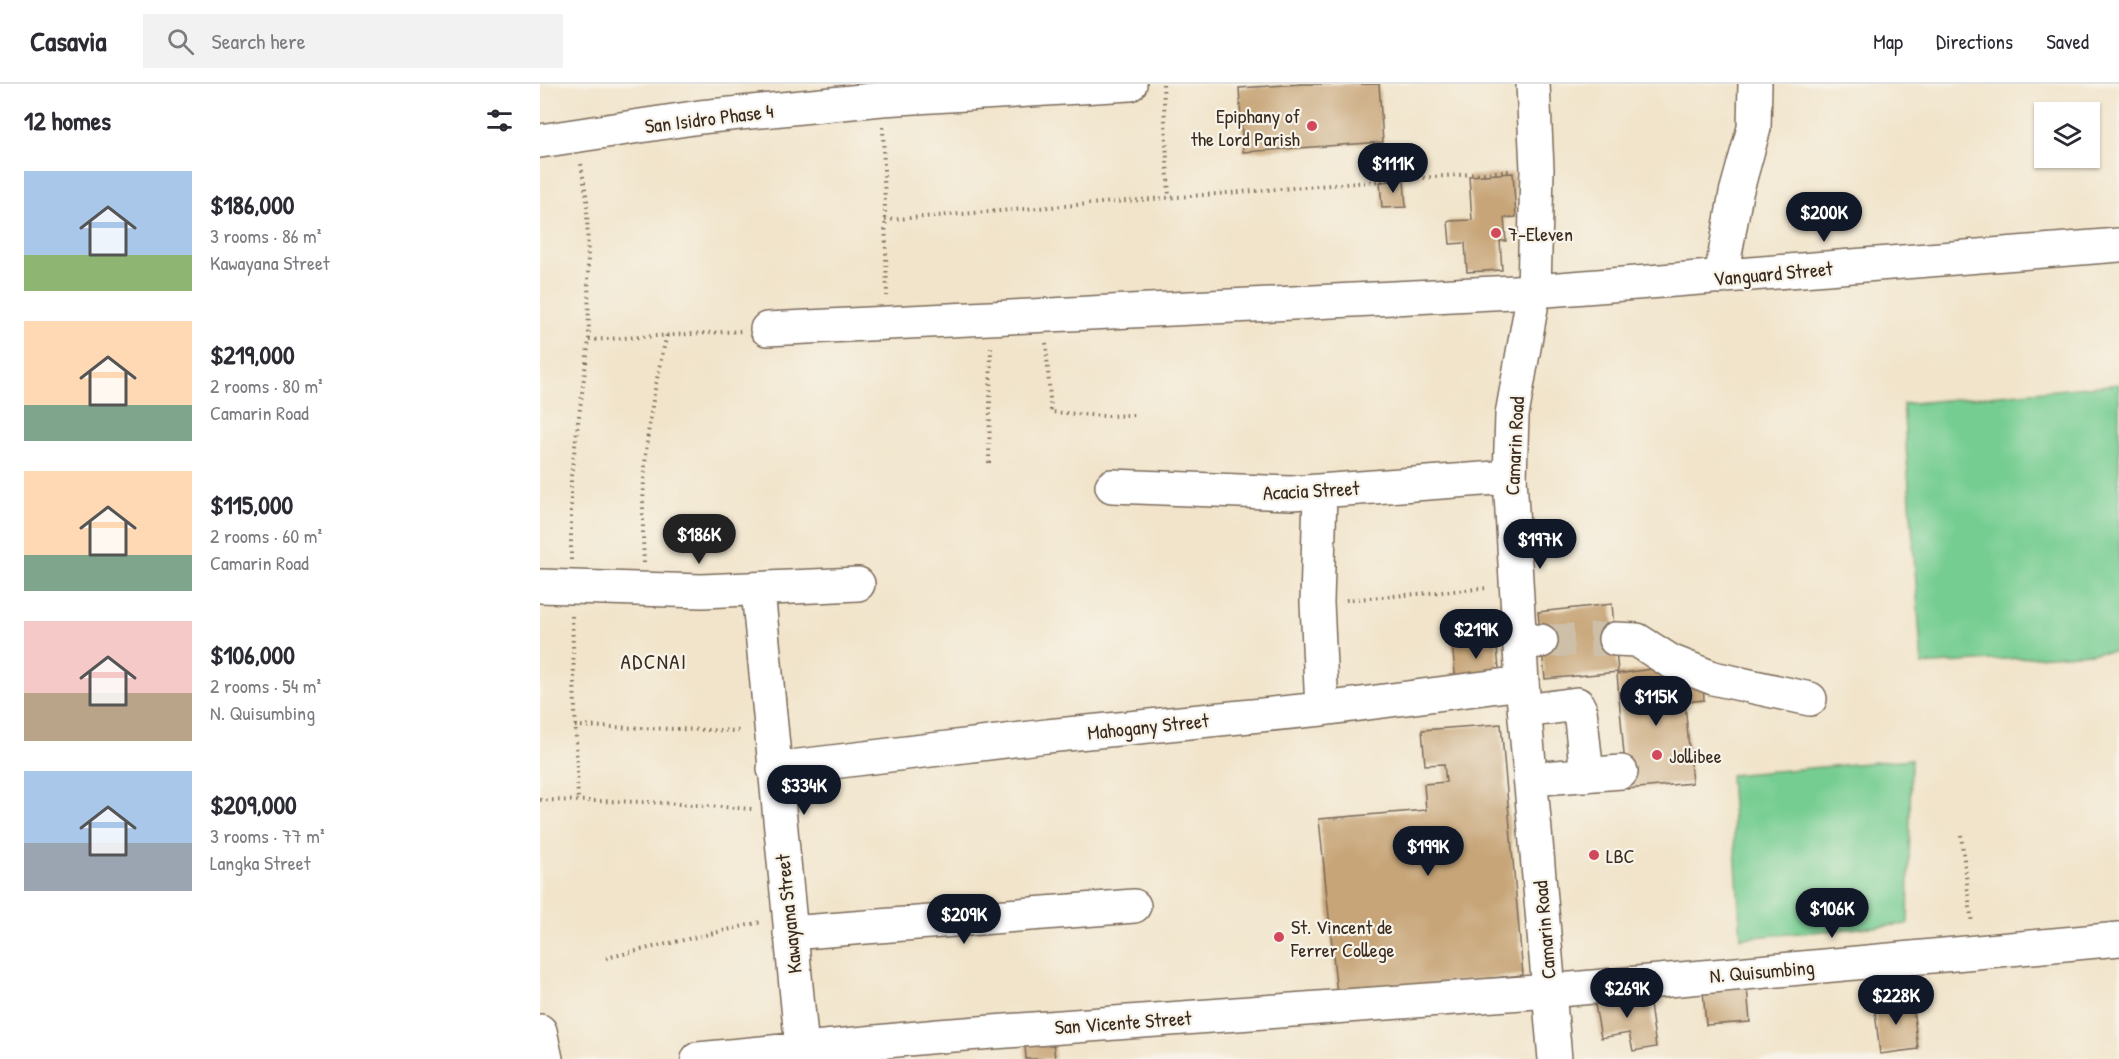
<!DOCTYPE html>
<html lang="en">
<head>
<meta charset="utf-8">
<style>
	body { margin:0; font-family:"Patrick Hand",sans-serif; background:#f2f2f3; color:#2b2b33; height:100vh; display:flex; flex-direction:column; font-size:22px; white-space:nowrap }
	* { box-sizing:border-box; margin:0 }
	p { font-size:20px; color:#7c7c81 }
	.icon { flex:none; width:33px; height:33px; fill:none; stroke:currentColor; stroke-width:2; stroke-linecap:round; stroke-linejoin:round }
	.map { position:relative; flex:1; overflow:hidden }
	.drawer { display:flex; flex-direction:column; background:#fff; width:540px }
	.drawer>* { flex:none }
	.controls { position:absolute; left:1494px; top:18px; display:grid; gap:12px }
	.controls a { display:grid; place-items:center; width:66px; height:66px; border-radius:0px; background:#fff; box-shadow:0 2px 4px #0004; font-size:30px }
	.price { position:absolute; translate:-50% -51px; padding:0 14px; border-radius:21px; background:#111827; color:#fff; font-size:20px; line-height:39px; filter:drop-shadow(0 2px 3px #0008) }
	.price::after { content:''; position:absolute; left:50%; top:36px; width:18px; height:14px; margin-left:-9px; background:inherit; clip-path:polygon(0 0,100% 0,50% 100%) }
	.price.active { background:#222; color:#fff }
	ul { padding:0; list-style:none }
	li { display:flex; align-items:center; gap:18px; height:150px; padding:0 24px }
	li span { display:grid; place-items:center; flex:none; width:168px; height:120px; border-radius:0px; color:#555 }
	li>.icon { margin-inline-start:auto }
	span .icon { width:72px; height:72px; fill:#fffc; stroke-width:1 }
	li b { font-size:26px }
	h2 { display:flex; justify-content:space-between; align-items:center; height:72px; padding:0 24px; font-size:26px }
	header { display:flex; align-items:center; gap:36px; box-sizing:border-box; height:84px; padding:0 30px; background:#fff; border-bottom:2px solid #e1e1e2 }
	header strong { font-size:28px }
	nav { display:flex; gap:33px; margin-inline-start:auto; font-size:21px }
	.search { width:420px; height:54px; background:#f2f2f3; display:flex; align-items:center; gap:15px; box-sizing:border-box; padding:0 21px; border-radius:0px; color:#7c7c81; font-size:22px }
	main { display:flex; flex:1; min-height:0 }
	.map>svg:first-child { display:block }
	.green { fill:#76cd92; stroke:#587c58; stroke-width:1.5 }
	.building { fill:#c7a578 }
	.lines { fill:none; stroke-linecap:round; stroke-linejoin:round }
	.minor-tunnel { stroke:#cdbfa8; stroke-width:33; stroke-dasharray:33 16; stroke-linecap:butt }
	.minor-casing { stroke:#7b6b5a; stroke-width:36 }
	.major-casing { stroke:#7b6b5a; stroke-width:36 }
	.path { stroke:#7b6b5a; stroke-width:4; stroke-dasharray:1.5 4.5; stroke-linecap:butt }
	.minor { stroke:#fff; stroke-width:33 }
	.major { stroke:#fff; stroke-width:33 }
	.poi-dot { fill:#d1495b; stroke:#f7f3e8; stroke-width:2 }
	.labels { text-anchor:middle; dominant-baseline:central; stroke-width:4.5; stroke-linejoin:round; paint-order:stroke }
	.poi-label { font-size:20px; fill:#3b2a1e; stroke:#f7f3e8; text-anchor:start }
	.street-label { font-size:20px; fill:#3b2a1e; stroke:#f7f3e8 }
	.neighbourhood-label { font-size:21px; letter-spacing:1.5px; fill:#3b2a1e; stroke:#f7f3e8 }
</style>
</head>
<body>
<header>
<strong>Casavia</strong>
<div class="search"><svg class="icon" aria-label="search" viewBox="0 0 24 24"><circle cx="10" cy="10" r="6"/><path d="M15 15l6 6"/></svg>Search here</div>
<nav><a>Map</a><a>Directions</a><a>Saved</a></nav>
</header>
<main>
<section class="drawer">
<h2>12 homes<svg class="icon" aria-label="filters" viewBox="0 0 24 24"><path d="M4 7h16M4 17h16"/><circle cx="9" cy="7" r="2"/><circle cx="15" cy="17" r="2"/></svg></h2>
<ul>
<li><span style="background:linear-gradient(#a9c7e8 70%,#8fb573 0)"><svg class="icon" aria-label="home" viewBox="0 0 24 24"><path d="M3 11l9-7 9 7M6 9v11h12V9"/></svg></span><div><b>$186,000</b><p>3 rooms · 86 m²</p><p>Kawayana Street</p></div></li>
<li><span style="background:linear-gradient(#ffd9b3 70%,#7fa58c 0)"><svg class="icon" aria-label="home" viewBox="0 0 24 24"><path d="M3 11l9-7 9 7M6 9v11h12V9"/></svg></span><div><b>$219,000</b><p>2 rooms · 80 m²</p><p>Camarin Road</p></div></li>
<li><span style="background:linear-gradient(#ffd9b3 70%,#7fa58c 0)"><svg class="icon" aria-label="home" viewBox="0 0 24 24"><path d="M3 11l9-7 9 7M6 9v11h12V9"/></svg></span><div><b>$115,000</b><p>2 rooms · 60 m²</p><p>Camarin Road</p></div></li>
<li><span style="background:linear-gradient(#f6c9c9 60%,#b9a48a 0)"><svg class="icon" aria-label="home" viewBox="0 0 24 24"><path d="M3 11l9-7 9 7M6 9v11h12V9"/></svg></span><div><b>$106,000</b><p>2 rooms · 54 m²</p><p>N. Quisumbing</p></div></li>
<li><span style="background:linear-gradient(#a9c7e8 60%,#9aa5b1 0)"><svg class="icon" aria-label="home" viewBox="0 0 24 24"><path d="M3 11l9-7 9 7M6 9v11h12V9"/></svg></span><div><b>$209,000</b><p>3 rooms · 77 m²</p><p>Langka Street</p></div></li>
</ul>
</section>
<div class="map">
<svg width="1579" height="975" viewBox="0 0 1579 975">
	<rect width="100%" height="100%" fill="#f7f3e8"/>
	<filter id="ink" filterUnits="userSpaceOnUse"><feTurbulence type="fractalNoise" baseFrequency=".0167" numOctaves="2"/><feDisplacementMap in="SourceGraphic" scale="12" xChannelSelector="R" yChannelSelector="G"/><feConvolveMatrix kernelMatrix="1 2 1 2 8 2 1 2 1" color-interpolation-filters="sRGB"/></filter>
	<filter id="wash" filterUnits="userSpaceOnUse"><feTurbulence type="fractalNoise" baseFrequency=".008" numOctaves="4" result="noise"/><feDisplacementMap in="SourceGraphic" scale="24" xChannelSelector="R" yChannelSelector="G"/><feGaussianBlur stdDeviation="1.35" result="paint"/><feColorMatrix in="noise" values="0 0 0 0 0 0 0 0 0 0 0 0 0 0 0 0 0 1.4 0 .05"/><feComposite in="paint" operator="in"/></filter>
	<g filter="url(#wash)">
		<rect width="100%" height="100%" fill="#f1e4ca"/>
		<path class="green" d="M 1579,300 L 1579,567 L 1382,581 L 1363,320 Z
			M 1371,675 L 1368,840 L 1201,854 L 1190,691 Z"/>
		<g id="blocks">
			<path class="building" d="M 762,0 L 839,0 L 843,58 L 703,68 L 699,4 Z
				M 973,89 L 976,133 L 964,134 L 966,157 L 960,157 L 962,186 L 927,188 L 925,159 L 910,160 L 908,137 L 932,136 L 929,92 Z
				M 864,96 L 866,123 L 842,124 L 840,98 Z
				M 1072,520 L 1078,588 L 1005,595 L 998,528 Z
				M 956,554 L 960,595 L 916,599 L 912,558 Z
				M 1119,584 L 1163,600 L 1164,616 L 1145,618 L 1152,699 L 1087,705 L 1077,590 Z
				M 961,640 L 983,891 L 797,910 L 779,735 L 886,726 L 884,700 L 906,698 L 904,680 L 885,681 L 882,646 Z
				M 1207,903 L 1210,938 L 1166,941 L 1163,907 Z
				M 1108,907 L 1116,963 L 1093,967 L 1089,949 L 1061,954 L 1054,915 Z
				M 1372,915 L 1378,965 L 1340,970 L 1334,919 Z
				M 513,958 L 515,975 L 486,975 L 485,961 Z"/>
		</g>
	</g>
	<g filter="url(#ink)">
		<use href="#blocks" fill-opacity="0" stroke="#7b6b5a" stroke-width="1.5"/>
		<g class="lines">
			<path class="minor-tunnel" d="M 1001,557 L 1075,555"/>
			<defs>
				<path id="minor" d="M 0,57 L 160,33 L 342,15 L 590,0
					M 1181,193 L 1196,109 L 1214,44 L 1215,0
					M 227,245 L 994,207 L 1579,161
					M 572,402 L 751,409 L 970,393
					M 780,408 L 777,519 L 782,625
					M 0,502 L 162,507 L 318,500
					M 218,506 L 263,975
					M 1075,555 L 1097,556 L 1130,577 L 1173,594 L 1270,615
					M 979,558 L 1001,557
					M 985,627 L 1037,620 L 1040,626 L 1047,691
					M 234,685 L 507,652 L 782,625 L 982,599
					M 990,695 L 1081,688
					M 250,849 L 594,822
					M 0,947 L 6,975
					M 158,975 L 399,952 L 1009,907 L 1579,855"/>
				<path id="major" d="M 993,0 L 997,85 L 994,207 L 972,331 L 970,393 L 982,599 L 1015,975"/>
			</defs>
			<use href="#minor" class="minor-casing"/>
			<use href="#major" class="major-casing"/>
			<path class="path" d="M 623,0 L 629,114
				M 343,43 L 347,212
				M 345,136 L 969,87
				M 49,256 L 201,247
				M 506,259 L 511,328 L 564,332 L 597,331
				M 449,379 L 451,262
				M 31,476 L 31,392 L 49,256 L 47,116 L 41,80
				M 104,479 C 100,398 107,329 127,251
				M 806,516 L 948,504
				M 32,532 L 38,717
				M 35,642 L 202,647
				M 0,716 L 108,718 L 212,725
				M 1421,751 L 1432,840
				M 66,874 L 221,838"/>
			<use href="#minor" class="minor"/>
			<use href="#major" class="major"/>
		</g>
	</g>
	<g class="poi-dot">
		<circle cx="772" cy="42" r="6"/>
		<circle cx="956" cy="149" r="6"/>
		<circle cx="1117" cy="671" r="6"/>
		<circle cx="1054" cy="771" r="6"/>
		<circle cx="739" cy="853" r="6"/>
	</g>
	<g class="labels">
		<g class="poi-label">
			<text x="760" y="31" text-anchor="end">Epiphany of<tspan x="760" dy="23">the Lord Parish</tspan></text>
			<text x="968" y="149">7-Eleven</text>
			<text x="1129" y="671">Jollibee</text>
			<text x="1066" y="771">LBC</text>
			<text x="751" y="842">St. Vincent de<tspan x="751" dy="23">Ferrer College</tspan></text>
		</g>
		<g class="street-label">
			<text transform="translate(169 34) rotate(-7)">San Isidro Phase 4</text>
			<text transform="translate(1233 189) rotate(-5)">Vanguard Street</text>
			<text transform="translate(974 362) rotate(-87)">Camarin Road</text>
			<text transform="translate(771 406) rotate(-3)">Acacia Street</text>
			<text transform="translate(608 642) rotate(-6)">Mahogany Street</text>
			<text transform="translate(248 830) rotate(-96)">Kawayana Street</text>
			<text transform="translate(1004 846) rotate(-95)">Camarin Road</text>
			<text transform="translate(1222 887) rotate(-5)">N. Quisumbing</text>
			<text transform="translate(583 938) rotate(-4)">San Vicente Street</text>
		</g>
		<g class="neighbourhood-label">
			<text x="114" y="577">ADCNAI</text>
		</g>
	</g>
</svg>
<div class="controls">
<a><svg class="icon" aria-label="layers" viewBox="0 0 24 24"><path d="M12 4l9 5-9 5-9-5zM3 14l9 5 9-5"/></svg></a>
</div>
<b class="price" style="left:853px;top:110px">$111K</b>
<b class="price" style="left:1284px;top:159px">$200K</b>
<b class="price active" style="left:159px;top:481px">$186K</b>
<b class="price" style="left:1000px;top:486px">$197K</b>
<b class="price" style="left:936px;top:576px">$219K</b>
<b class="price" style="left:1116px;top:643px">$115K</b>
<b class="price" style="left:264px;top:732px">$334K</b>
<b class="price" style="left:888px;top:793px">$199K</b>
<b class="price" style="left:1292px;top:855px">$106K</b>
<b class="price" style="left:424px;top:861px">$209K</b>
<b class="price" style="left:1087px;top:935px">$269K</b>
<b class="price" style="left:1356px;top:942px">$228K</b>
</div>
</main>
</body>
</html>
